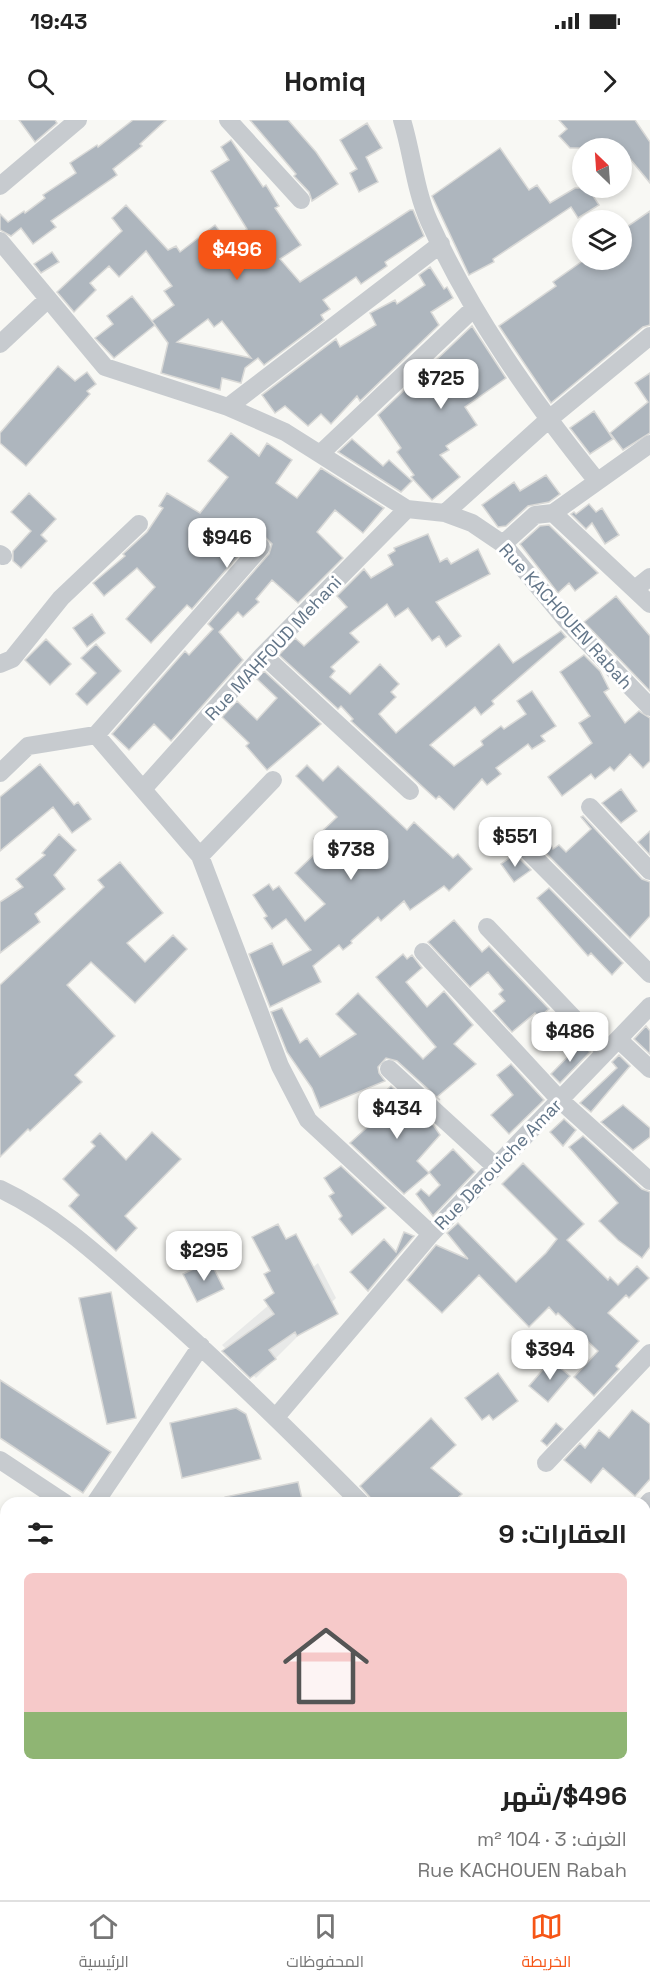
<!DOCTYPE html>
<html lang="ar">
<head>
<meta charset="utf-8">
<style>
	body { margin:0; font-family:"Space Grotesk",Cairo,sans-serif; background:#f2f2f2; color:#222; direction:rtl; height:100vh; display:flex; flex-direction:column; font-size:22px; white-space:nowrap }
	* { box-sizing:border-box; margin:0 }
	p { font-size:20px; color:#767676 }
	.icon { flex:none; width:33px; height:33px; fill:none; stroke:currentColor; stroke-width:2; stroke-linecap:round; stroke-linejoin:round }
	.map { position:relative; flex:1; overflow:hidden; direction:ltr }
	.details { position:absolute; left:0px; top:1377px; width:651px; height:404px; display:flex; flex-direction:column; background:#fff; border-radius:18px 18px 0 0; box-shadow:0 3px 9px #0003; direction:rtl }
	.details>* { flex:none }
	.needle { width:39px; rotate:335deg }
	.tools { position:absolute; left:572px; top:18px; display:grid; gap:12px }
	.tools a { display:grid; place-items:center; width:60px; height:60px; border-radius:50%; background:#fff; box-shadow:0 3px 9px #0003; font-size:30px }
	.price { position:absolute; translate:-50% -51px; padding:0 14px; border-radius:12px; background:#fff; color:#222; font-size:20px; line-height:39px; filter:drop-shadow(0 2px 3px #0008) }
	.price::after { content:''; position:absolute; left:50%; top:36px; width:18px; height:14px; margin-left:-9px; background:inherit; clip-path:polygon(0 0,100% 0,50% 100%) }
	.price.active { background:#f65516; color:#fff }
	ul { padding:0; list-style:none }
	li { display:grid; align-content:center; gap:12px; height:318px; padding:0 24px }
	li+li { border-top:2px solid #e0e0e0 }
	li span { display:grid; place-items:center; height:186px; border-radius:9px; color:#555 }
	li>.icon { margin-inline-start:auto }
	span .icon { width:108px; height:108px; fill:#fffc; stroke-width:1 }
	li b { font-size:26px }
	h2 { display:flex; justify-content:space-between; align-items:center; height:72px; padding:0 24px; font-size:26px }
	.status { display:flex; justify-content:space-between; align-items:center; height:42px; padding:0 30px; background:#fff; direction:ltr }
	.status svg { height:16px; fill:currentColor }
	header { display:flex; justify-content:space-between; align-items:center; height:78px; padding:0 24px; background:#fff; font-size:27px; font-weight:600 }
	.dock { display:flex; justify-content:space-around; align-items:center; height:84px; border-top:2px solid #e0e0e0; background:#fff; font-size:16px; color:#767676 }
	.dock a { display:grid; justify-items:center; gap:3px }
	.dock .active { color:#f65516 }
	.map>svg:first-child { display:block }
	.built { fill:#e8e9e8 }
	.building { fill:#aeb6be; stroke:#d9d9d7; stroke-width:1.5; fill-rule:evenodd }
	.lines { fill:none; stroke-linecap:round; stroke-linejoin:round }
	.street { stroke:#c7cbcf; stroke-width:18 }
	.labels { text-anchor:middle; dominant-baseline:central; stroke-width:6; stroke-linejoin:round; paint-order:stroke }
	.street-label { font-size:18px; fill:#637689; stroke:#fff }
</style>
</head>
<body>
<div class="status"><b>19:43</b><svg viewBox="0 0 49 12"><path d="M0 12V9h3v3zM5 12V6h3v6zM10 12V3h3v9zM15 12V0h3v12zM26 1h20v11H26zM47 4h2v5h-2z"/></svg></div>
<header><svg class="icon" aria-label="forward" viewBox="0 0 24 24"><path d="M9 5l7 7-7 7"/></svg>Homiq<svg class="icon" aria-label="search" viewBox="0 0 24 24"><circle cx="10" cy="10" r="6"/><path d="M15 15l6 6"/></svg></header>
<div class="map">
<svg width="650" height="1780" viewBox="0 0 650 1780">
	<rect width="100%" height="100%" fill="#f8f8f4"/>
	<path class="built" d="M 318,1143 L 336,1178 L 256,1258 L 222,1225 Z"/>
	<path class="building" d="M 19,0 L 55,0 L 57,3 L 35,22 Z
		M 133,0 L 166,0 L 140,24 L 142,26 L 113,49 L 117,55 L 51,101 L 56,107 L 33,124 L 21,108 L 11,116 L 0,110 L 0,94 L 8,102 L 24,91 L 25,93 L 45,78 L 43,75 L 76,53 L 70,43 L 97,25 L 98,27 Z
		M 250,0 L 288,0 L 316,32 L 338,64 L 312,81 L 309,72 L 294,56 L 296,54 Z
		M 559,0 L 635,0 L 650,22 L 650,63 L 621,28 L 570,28 L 559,16 L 567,9 Z
		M 367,3 L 382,28 L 366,37 L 378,62 L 359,72 L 350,53 L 357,49 L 340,20 Z
		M 231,20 L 263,67 L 266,65 L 279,86 L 275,88 L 301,125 L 280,139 L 300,162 L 410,90 L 413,90 L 424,116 L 385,142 L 387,146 L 361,164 L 356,157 L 323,180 L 330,189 L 321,195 L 324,200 L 264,245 L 258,238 L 245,248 L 241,263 L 222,258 L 220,270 L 161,253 L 168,223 L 152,201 L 174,185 L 164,171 L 172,166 L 146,131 L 119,157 L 109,146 L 90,163 L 96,170 L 74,192 L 57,172 L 122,111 L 112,98 L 126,85 L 168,130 L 176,126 L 180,132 L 215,105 L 228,122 L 247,109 L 211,51 L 229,40 L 221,27 ZM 208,199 L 214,207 L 222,201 L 251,238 L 177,222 Z
		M 500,28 L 529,70 L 537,65 L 550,83 L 575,68 L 588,68 L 599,85 L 578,98 L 571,87 L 493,139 L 494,142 L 469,155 L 432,76 Z
		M 650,91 L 650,205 L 643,207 L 551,283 L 499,206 L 556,166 L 553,162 L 584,140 L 621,140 L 621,111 Z
		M 52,132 L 59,142 L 41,153 L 34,144 Z
		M 430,147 L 444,169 L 447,167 L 453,178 L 431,192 L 439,205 L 360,281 L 357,276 L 331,304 L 321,294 L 308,306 L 285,286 L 275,293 L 262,275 L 336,219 L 340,227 L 376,205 L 370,193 L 395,180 L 397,184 L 425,165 L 419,155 Z
		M 132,176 L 155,205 L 114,238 L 95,218 L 113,204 L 107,196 Z
		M 472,206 L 506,258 L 465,287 L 477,305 L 446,326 L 449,330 L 440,335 L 460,357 L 432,380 L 411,357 L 414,355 L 397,332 L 401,328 L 378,295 Z
		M 58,246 L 75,261 L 87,252 L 96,264 L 87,271 L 90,274 L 26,346 L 0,323 L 0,313 Z
		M 650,253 L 650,313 L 623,330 L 610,313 L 648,282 L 635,263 Z
		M 594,291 L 613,319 L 590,334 L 570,308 Z
		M 231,313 L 259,336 L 267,323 L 292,340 L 276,363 L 297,378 L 321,348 L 384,388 L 363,413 L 335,390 L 317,412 L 343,438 L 298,483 L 272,460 L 256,479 L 259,482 L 243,497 L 238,492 L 219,512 L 243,540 L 171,621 L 154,604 L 129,630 L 112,614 L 185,531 L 189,535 L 213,509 L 208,504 L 269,434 L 272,424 L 264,416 L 253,419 L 192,489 L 187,485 L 151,523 L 126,499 L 155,467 L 137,448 L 104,476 L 93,463 L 125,436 L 123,434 L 147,412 L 163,388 L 159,386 L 167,373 L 200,393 L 228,357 L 208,341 Z
		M 352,319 L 383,346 L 389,340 L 412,361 L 401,372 L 338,332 Z
		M 546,355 L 560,374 L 549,382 L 528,386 L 506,406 L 498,407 L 482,385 L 514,362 L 520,371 Z
		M 29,373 L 56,399 L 41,415 L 47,421 L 21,448 L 13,441 L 13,431 L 31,411 L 11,392 Z
		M 589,384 L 596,392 L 602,388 L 619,415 L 605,424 L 592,403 L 586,409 L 571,394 L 574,392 L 576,394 Z
		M 549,405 L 598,453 L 575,471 L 569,463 L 558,473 L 520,424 L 540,406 Z
		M 428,414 L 440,442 L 447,438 L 451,444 L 478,429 L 490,454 L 436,482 L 461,516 L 446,527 L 439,516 L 432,521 L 408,488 L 395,497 L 387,484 L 350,513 L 359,522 L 331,547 L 335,551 L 330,557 L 350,574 L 380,544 L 399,564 L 391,572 L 396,577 L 379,594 L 396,613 L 499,524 L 513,543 L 561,511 L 566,517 L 492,581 L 494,584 L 481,595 L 475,587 L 430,625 L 454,646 L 483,625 L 481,621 L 501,606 L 504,609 L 526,594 L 517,581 L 532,571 L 556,606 L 541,616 L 545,621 L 532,629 L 528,624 L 496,648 L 501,654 L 487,665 L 482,659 L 454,690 L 439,676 L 436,679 L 351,601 L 353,599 L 341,586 L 338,589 L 279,535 L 295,518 L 304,526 L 347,487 L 337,476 L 364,449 L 371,458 L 393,445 L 388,435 L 395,431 L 394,428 Z
		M 616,476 L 650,516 L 650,571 L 584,502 Z
		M 92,494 L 105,513 L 87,527 L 73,508 Z
		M 46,519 L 71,544 L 50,565 L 25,540 Z
		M 96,524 L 121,551 L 87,585 L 76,574 L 96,553 L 81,538 Z
		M 584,535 L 600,551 L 609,569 L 604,572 L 625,603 L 639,591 L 650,598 L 650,641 L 643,648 L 630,634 L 614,651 L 610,647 L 595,659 L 591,654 L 562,676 L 548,657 L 592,623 L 579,603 L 590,596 L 560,552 Z
		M 264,551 L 321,604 L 267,650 L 246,626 L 249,623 L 222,597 L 237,581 L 257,600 L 277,578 L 257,559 Z
		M 40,644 L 74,685 L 78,682 L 91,699 L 72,713 L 53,687 L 0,731 L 0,677 Z
		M 307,645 L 323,661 L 338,646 L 407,710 L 414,702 L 453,738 L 458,734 L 472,749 L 449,771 L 444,766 L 410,790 L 404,781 L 381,801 L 378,797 L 351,821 L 352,823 L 343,830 L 339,825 L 313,846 L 321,862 L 270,887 L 249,834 L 272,823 L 283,845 L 311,830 L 286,799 L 272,809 L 264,798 L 267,796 L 253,775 L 269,764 L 273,770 L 279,766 L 305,801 L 325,784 L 295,753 L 322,727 L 314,719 L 337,697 L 296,656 Z
		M 621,669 L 637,691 L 621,703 L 602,683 Z
		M 583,696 L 642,759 L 650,762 L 650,796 L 630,818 L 534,721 L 537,719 L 541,725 L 549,720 L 553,729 L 559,725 L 566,732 L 591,709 L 581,697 Z
		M 650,711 L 650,735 L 638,722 Z
		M 59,714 L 76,730 L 54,755 L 65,769 L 35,794 L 40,802 L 0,833 L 0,782 L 23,767 L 16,759 L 45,735 L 42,733 Z
		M 515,734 L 531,750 L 514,762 L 501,744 Z
		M 120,742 L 163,793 L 127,823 L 145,842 L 173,815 L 187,829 L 135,883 L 91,842 L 67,865 L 115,916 L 75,955 L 82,962 L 30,1011 L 28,1009 L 0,1037 L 0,865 L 104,767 L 98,760 Z
		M 549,768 L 623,843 L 612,855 L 591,833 L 588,836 L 537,778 Z
		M 454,800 L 482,832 L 489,826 L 549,889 L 539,897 L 535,893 L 512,912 L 493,891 L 505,881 L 499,874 L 503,870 L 488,852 L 470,867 L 428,822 Z
		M 403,834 L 407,839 L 412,835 L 422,848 L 406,862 L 427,887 L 444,871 L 473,905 L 454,924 L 476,944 L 437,977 L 440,980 L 397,941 L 386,938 L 378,947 L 379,953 L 385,961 L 320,988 L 312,968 L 287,932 L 271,892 L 282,888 L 300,923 L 307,918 L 320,937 L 356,914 L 336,894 L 358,873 L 423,939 L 436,927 L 376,857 Z
		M 646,906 L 650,911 L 650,934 L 634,919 Z
		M 581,923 L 590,932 L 560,963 L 551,954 Z
		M 619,935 L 630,946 L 591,992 L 580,983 L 617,948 L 612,942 Z
		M 511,944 L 544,980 L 509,1014 L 491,995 L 513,975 L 497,955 Z
		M 391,966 L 434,1006 L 440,1015 L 417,1041 L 429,1053 L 404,1074 L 350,1023 L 376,999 L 366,989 Z
		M 623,985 L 650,1008 L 650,1017 L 633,1030 L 601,1002 Z
		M 564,999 L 576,1010 L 563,1026 L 550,1012 Z
		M 152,1012 L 181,1039 L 125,1096 L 137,1108 L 116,1131 L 69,1086 L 79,1075 L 63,1059 L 95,1026 L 91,1022 L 100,1013 L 126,1040 Z
		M 583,1016 L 642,1069 L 650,1072 L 650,1127 L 642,1138 L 618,1120 L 599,1101 L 618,1083 L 569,1027 Z
		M 453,1029 L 475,1052 L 433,1096 L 416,1074 L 421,1069 L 429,1076 L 440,1065 L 429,1052 Z
		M 523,1043 L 584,1104 L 567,1120 L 608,1160 L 610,1157 L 618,1165 L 637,1146 L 649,1158 L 629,1178 L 626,1175 L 608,1193 L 639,1221 L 616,1246 L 619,1249 L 594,1276 L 574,1257 L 598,1231 L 558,1193 L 556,1195 L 549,1187 L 529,1207 L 479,1155 L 442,1193 L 407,1160 L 436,1125 L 468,1139 L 447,1113 L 458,1103 L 516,1162 L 546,1133 L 557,1119 L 502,1064 Z
		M 341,1046 L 386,1088 L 352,1115 L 339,1099 L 342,1096 L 329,1076 L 334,1073 L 324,1058 Z
		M 278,1104 L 286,1119 L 296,1114 L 338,1194 L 297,1216 L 295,1212 L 269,1230 L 276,1239 L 250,1258 L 222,1231 L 274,1194 L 264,1180 L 274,1173 L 264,1154 L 270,1151 L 252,1117 Z
		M 404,1112 L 414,1116 L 368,1171 L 350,1152 L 384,1119 L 396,1132 Z
		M 210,1141 L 224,1169 L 197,1182 L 183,1154 Z
		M 111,1172 L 136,1298 L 107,1304 L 79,1178 Z
		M 551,1240 L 570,1256 L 548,1282 L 529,1266 Z
		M 498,1253 L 518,1281 L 493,1300 L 489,1295 L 482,1300 L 465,1278 Z
		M 0,1260 L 111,1332 L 83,1373 L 0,1318 Z
		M 236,1288 L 246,1294 L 261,1339 L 182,1358 L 170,1303 Z
		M 632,1290 L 650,1304 L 650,1359 L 635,1376 L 603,1348 L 591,1363 L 564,1340 L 580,1323 L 585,1328 L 599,1310 L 609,1318 Z
		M 431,1298 L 456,1325 L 431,1348 L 462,1374 L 452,1383 L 375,1383 L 360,1366 Z
		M 556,1303 L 563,1309 L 547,1326 L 541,1321 Z
		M 298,1362 L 303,1383 L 225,1383 L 225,1377 Z"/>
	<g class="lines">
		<path class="street" d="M 228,0 L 301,80
			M 402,0 C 412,32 415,70 429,101 C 472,196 532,280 597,361
			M 0,66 L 78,0
			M 0,121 L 105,247 L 228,287 L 285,312 L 407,389 L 445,393 L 472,403 L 503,424 L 566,500 L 650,587
			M 0,224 L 47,180
			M 228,287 L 441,124
			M 321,333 L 473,189
			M 445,393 L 548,300 L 650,216
			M 553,393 L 650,484
			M 503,424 L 535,395 L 553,393 L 650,324
			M 0,434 L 3,436
			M 635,469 L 650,457
			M 263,535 L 410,671
			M 0,544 L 12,539 L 61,478 L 139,404
			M 96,615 L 200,736 L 280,946 L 308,1000 L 431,1114
			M 0,653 L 28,626 L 96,615 L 261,427
			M 143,669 L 263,535 L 407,389
			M 590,687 L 650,751
			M 511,714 L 650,854
			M 200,736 L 273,660
			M 487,807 L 606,932
			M 423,832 L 560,980 L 650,1061
			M 619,920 L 650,949
			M 389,949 L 496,1047
			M 0,1069 C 55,1095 98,1135 143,1175 C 219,1241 290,1311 361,1383
			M 276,1297 L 431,1114 L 650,886
			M 0,1340 L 65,1383
			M 546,1343 L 650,1233
			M 95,1383 L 201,1226
			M 645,1387 L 650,1381
			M 645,1409 L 650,1417
			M 645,1451 L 650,1445
			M 645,1585 L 650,1588
			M 99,1780 L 102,1774
			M 336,1780 L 340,1774"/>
	</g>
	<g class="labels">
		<g class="street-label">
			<text transform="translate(566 496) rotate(48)">Rue KACHOUEN Rabah</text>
			<text transform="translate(273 528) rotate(-47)">Rue MAHFOUD Mehani</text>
			<text transform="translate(498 1044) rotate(-46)">Rue Darouiche Amar</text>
		</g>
	</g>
</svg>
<div class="tools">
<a><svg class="needle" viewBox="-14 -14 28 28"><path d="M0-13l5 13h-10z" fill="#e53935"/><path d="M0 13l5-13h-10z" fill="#767676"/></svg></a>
<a><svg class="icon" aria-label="layers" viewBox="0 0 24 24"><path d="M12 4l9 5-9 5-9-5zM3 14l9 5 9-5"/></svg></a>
</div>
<b class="price active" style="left:237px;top:161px">$496</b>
<b class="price" style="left:441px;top:290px">$725</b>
<b class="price" style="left:227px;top:449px">$946</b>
<b class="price" style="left:515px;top:748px">$551</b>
<b class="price" style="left:351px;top:761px">$738</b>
<b class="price" style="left:570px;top:943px">$486</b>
<b class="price" style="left:397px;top:1020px">$434</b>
<b class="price" style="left:204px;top:1162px">$295</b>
<b class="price" style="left:550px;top:1261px">$394</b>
<section class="details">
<h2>العقارات: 9<svg class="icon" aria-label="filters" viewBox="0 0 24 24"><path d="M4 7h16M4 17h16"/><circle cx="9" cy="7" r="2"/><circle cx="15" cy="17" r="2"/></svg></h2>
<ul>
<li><span style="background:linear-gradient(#f6c9c9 75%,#8fb573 0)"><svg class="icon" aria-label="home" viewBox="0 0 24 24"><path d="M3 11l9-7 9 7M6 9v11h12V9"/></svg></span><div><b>$496/شهر</b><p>الغرف: 3 · 104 m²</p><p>Rue KACHOUEN Rabah</p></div></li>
</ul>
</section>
</div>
<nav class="dock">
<a class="active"><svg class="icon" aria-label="map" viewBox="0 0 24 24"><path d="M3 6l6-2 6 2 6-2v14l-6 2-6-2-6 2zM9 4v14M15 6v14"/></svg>الخريطة</a>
<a><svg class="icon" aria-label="saved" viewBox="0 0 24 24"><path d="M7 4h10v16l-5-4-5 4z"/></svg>المحفوظات</a>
<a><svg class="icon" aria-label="home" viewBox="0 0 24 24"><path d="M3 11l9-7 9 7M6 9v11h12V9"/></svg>الرئيسية</a>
</nav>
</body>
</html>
